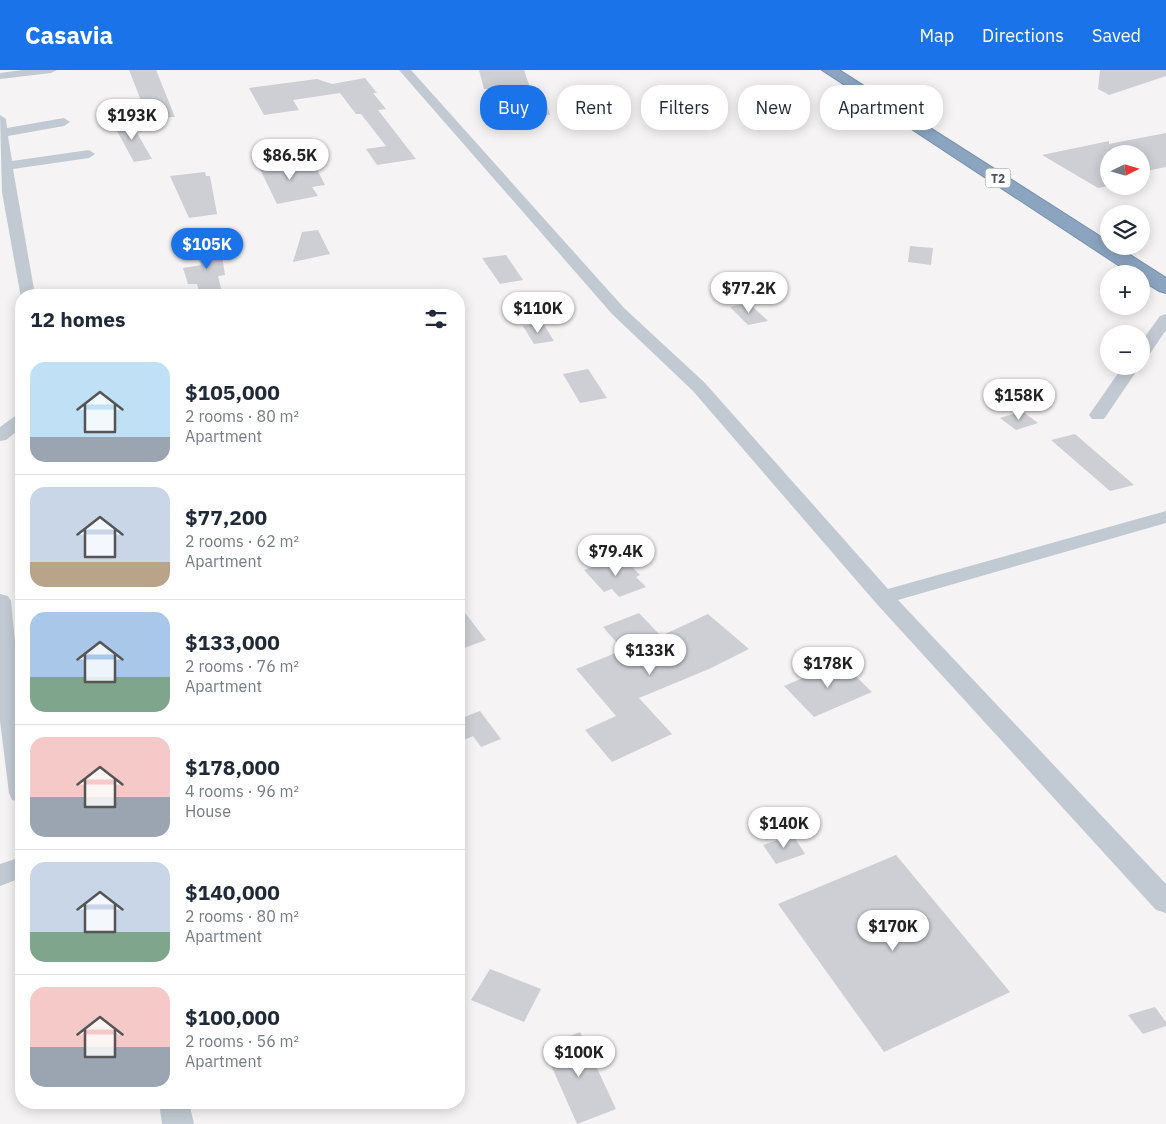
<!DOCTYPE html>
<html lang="en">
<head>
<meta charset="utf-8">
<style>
	body { margin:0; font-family:"IBM Plex Sans",sans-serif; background:#f6f6f7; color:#1f2937; height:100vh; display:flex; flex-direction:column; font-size:19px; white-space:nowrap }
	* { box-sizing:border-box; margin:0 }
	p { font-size:16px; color:#747a83 }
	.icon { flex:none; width:28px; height:28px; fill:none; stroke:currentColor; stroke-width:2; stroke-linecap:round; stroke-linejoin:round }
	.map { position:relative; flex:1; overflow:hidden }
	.panel { position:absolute; left:15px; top:219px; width:450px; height:820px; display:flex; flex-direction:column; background:#fff; border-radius:20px; box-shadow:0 2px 12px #0003 }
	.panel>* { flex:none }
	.hud { position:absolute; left:480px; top:15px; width:475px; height:45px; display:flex; gap:10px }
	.needle { width:32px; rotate:85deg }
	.tools { position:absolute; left:1100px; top:75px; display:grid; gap:10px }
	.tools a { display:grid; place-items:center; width:50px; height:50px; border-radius:50%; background:#fff; box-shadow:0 2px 12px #0003; font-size:25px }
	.price { position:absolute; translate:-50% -42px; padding:0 11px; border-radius:18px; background:#fff; color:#222; font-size:16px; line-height:32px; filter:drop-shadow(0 1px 2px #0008) }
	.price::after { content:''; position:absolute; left:50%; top:30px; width:15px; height:11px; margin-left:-8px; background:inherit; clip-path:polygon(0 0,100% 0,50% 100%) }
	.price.active { background:#1a73e8; color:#fff }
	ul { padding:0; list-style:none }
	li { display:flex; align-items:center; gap:15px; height:125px; padding:0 15px }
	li+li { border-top:1px solid #e0e1e3 }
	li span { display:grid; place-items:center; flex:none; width:140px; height:100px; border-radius:15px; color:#555 }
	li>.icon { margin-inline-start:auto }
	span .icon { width:60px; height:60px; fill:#fffc; stroke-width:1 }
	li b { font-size:21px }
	h2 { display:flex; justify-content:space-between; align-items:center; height:60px; padding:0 15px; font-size:21px }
	.tag { padding:0 18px; border-radius:20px; background:#fff; box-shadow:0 2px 12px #0003; font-size:18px; line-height:45px }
	.tag.active { background:#1a73e8; color:#fff }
	header { display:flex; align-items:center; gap:30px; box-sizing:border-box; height:70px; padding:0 25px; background:#1a73e8; color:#fff }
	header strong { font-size:24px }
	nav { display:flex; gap:28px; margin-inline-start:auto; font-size:18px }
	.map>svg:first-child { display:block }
	.building { fill:#cdcfd5 }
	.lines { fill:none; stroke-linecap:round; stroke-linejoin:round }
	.highway-casing { stroke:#7690ad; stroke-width:2 }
	.street { fill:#c1cad2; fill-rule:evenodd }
	.highway { fill:#8ba5c1; fill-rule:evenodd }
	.labels { text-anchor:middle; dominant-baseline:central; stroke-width:4; stroke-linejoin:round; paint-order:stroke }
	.shield { fill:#fff; stroke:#808990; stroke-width:1 }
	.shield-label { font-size:12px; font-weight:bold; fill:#4a5661 }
</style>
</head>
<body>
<header>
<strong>Casavia</strong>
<nav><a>Map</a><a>Directions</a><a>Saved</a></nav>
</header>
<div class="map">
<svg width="1166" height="1054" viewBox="0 0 1166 1054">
	<rect width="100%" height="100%" fill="#f5f3f3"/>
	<path class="building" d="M 129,0 L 156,0 L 175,47 L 148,48 Z
		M 479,0 L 524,0 L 534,29 L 545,28 L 550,45 L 529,46 L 524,32 L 505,32 L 502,19 L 484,19 Z
		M 1100,0 L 1166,0 L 1166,6 L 1109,25 L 1098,19 Z
		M 365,8 L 377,23 L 373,23 L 386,39 L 378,40 L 416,89 L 377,95 L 366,79 L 386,76 L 361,44 L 356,44 L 340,23 L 293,30 L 299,40 L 264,45 L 249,18 L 317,9 L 332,14 Z
		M 129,49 L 152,89 L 134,92 L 112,52 Z
		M 1166,63 L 1166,97 L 1141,102 L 1141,84 L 1109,84 L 1109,116 L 1098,118 L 1042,85 L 1109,71 L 1109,74 Z
		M 280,90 L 281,95 L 296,93 L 301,101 L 317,99 L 325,115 L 312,117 L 318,126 L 277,134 L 257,93 Z
		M 205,102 L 206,106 L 210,106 L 217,144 L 189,148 L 170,106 Z
		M 318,160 L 330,184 L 293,192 L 302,162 Z
		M 220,174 L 225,205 L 218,206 L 222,223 L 200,225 L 197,214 L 188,214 L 183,198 L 201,195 L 194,178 Z
		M 910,176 L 933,178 L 931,195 L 908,192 Z
		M 506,185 L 523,210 L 500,214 L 482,188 Z
		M 749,233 L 768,251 L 748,255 L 730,237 Z
		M 543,253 L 554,271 L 534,274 L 523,256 Z
		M 588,299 L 607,328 L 580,333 L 563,304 Z
		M 1022,341 L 1038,353 L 1016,360 L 1000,348 Z
		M 1075,364 L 1134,415 L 1110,421 L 1051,370 Z
		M 621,486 L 640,505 L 636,507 L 646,517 L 619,527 L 612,519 L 604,522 L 584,500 Z
		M 459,535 L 486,570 L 459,580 Z
		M 639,543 L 661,566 L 708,544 L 749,579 L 709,599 L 639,628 L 672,664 L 612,692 L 585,660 L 616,646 L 576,599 L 623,580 L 603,557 Z
		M 841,592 L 872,622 L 814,647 L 784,616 Z
		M 480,641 L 501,669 L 481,677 L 473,666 L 459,672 L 459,649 Z
		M 793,765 L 805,784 L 776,794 L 763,775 Z
		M 896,785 L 1010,922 L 884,982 L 778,834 Z
		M 490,899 L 541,919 L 524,952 L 471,930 Z
		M 1155,937 L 1166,952 L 1166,956 L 1143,964 L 1128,945 Z
		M 580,962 L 616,1039 L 577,1054 L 543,977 Z"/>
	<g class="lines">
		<defs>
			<path id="highway" d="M 822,0 L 839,0 L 1109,172 L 1109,176 L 1116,176 L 1166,208 L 1166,223 L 1159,221 L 1141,210 L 1141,204 L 1132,204 Z"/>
		</defs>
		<use href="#highway" class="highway-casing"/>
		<path class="street" d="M 22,0 L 57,0 L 51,3 L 0,9 L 0,3 Z
			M 399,0 L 411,0 L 624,238 L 705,313 L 888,519 L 1166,441 L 1166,453 L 898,530 L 1166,814 L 1166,843 L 1156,840 L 875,532 L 693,321 L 612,244 Z
			M 0,45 L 6,49 L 7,58 L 64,48 L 70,52 L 64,56 L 8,66 L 12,91 L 89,80 L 95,84 L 89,88 L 13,99 L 35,225 L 21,225 L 21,228 L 2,122 Z
			M 1166,244 L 1166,260 L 1147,288 L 1141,289 L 1141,272 L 1160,246 Z
			M 1123,296 L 1140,296 L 1104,349 L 1092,349 L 1089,345 Z
			M 21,345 L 21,358 L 6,370 L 0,371 L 0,357 L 15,346 Z
			M 0,524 L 8,526 L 11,531 L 21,633 L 21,732 L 12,730 L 9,723 L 0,651 Z
			M 21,787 L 21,808 L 0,816 L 0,794 Z
			M 159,1032 L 189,1032 L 194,1054 L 162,1054 Z"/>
		<use href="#highway" class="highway"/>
	</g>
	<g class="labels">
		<rect class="shield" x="985.5" y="98.5" width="25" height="19" rx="4"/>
		<g class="shield-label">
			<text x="998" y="108">T2</text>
		</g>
	</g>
</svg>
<div class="tools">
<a><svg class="needle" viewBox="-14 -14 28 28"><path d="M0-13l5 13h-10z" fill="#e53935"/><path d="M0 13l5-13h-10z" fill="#747a83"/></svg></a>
<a><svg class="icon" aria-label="layers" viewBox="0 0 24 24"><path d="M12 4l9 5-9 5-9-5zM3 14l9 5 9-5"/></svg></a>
<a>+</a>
<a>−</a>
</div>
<b class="price" style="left:132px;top:71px">$193K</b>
<b class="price" style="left:290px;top:111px">$86.5K</b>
<b class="price active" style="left:207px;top:200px">$105K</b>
<b class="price" style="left:749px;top:244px">$77.2K</b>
<b class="price" style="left:538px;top:264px">$110K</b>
<b class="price" style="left:1019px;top:351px">$158K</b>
<b class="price" style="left:616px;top:507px">$79.4K</b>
<b class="price" style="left:650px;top:606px">$133K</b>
<b class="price" style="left:828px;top:619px">$178K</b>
<b class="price" style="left:784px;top:779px">$140K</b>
<b class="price" style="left:893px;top:882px">$170K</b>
<b class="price" style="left:579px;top:1008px">$100K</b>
<div class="hud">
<a class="tag active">Buy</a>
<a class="tag">Rent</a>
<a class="tag">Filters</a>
<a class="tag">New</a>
<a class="tag">Apartment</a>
</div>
<section class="panel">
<h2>12 homes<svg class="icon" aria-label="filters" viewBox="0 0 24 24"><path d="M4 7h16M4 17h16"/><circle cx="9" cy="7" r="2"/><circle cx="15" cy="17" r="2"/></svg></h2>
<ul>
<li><span style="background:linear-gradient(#bfe0f5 75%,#9aa5b1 0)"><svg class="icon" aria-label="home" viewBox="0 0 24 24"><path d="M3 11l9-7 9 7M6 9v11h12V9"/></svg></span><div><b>$105,000</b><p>2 rooms · 80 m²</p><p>Apartment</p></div></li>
<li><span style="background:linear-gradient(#c9d6e8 75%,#b9a48a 0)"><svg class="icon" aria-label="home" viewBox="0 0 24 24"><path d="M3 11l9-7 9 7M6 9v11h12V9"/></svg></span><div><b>$77,200</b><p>2 rooms · 62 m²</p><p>Apartment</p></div></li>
<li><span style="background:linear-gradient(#a9c7e8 65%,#7fa58c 0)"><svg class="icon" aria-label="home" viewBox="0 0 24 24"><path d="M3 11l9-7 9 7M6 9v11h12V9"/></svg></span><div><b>$133,000</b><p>2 rooms · 76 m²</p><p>Apartment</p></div></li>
<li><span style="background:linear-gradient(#f6c9c9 60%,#9aa5b1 0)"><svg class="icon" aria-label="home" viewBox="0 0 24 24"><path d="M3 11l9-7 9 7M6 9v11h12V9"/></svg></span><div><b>$178,000</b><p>4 rooms · 96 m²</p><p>House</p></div></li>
<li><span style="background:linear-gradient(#c9d6e8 70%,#7fa58c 0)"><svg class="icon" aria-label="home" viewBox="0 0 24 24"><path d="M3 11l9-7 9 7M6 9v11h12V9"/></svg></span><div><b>$140,000</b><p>2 rooms · 80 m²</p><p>Apartment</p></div></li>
<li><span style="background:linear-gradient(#f6c9c9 60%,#9aa5b1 0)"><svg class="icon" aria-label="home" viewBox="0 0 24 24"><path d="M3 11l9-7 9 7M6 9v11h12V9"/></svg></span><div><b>$100,000</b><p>2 rooms · 56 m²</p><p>Apartment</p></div></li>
</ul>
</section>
</div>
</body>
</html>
